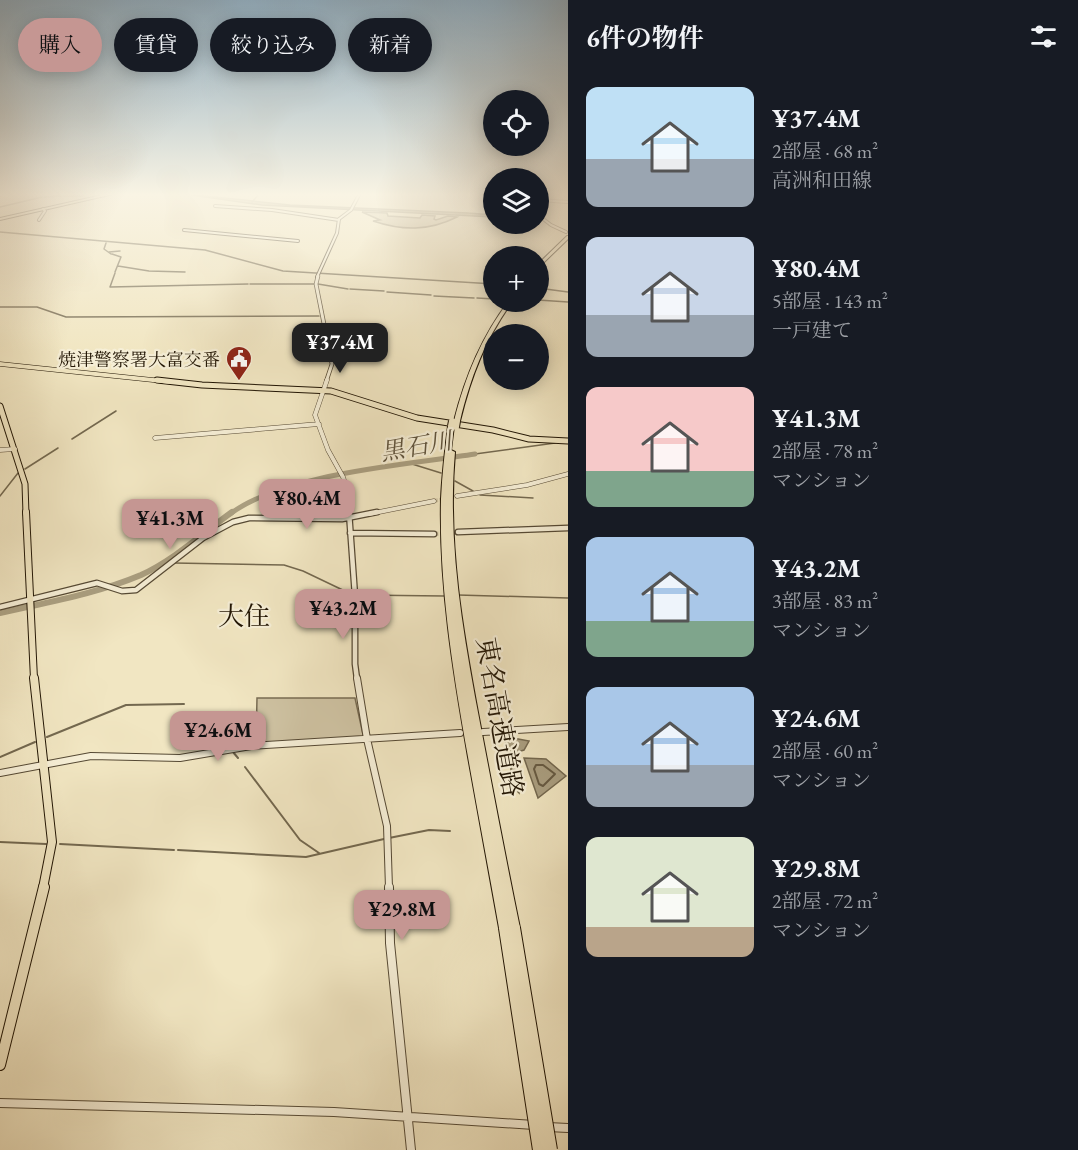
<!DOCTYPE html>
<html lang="ja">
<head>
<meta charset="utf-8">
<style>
	body { margin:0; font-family:"EB Garamond","Noto Serif JP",serif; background:#20242c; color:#f1f3f6; height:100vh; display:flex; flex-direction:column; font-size:22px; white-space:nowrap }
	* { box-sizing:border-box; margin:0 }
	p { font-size:20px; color:#9ea1a6 }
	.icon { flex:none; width:33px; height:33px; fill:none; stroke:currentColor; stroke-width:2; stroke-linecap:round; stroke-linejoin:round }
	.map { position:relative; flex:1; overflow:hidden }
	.drawer { display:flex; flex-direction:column; background:#171b24; width:510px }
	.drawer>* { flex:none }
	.top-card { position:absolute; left:18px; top:18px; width:459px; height:54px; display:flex; gap:12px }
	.fabs { position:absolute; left:483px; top:90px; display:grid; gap:12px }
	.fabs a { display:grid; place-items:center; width:66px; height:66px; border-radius:50%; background:#171b24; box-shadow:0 3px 15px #0003; font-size:30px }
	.price { position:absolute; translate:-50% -51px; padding:0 14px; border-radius:12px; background:#c59692; color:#111; font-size:20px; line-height:39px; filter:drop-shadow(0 2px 3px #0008) }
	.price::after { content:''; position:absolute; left:50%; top:36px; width:18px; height:14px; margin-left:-9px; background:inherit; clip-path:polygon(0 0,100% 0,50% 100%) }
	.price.selected { background:#222; color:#fff }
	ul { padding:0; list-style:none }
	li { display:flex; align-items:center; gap:18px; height:150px; padding:0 18px }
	li span { display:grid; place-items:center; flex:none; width:168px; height:120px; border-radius:12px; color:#555 }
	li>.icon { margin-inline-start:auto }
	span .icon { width:72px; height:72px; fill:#fffc; stroke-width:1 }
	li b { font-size:26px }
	h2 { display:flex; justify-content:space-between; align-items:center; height:72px; padding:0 18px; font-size:26px }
	.chip { padding:0 21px; border-radius:27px; background:#171b24; box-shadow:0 3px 15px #0003; font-size:21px; line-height:54px }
	.chip.selected { background:#c59692; color:#111 }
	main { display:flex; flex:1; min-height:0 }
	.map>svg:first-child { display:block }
	.green { fill:#cec2a2; stroke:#786c53; stroke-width:1.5 }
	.water { fill:#aa9f81; stroke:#73684f; stroke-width:1.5 }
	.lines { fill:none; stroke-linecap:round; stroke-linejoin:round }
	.shore { stroke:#665a42; stroke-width:2 }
	.stream-far1 { stroke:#73684f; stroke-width:1.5 }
	.stream { stroke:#73684f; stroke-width:2 }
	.river-far1 { stroke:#aa9f81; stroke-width:5 }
	.river { stroke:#aa9f81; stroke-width:6 }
	.minor-tunnel-far1 { stroke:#d2c7a6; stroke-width:4; stroke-dasharray:4 1.5; stroke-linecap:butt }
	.minor-tunnel { stroke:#d2c7a6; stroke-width:4.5; stroke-dasharray:4.5 2; stroke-linecap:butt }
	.minor-far5-casing { stroke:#554934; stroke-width:4 }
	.minor-far4-casing { stroke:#554934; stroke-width:4.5 }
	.minor-far3-casing { stroke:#554934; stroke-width:5 }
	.minor-far2-casing { stroke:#554934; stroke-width:7 }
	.minor-far1-casing { stroke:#554934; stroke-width:8 }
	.minor-casing { stroke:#554934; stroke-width:10 }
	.major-far4-casing { stroke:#211504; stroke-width:5 }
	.major-far3-casing { stroke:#211504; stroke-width:7 }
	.major-far2-casing { stroke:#211504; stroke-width:8 }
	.major-far1-casing { stroke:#211504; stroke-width:10 }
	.major-casing { stroke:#211504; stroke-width:12 }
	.highway-casing { stroke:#211504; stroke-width:2 }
	.minor-far5 { stroke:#f6efd7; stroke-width:2 }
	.minor-far4 { stroke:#f6efd7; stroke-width:3 }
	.minor-far3 { stroke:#f6efd7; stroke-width:4 }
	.minor-far2 { stroke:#f6efd7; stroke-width:4.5 }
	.minor-far1 { stroke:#f6efd7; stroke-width:6 }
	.minor { stroke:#f6efd7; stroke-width:8 }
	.major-far4 { stroke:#f1e6c2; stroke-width:4 }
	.major-far3 { stroke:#f1e6c2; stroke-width:5 }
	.major-far2 { stroke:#f1e6c2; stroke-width:6 }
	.major-far1 { stroke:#f1e6c2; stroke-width:8 }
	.major { stroke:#f1e6c2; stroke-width:10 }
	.highway { fill:#f1e6c2; fill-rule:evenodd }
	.highway-bridge-far1-casing { stroke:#211504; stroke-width:8; stroke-linecap:butt }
	.highway-bridge-casing { stroke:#211504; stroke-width:14; stroke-linecap:butt }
	.highway-bridge-far1 { stroke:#f1e6c2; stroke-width:6 }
	.highway-bridge { stroke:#f1e6c2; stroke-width:12 }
	.labels { text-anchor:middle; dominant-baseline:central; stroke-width:4.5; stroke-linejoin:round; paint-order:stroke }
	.far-poi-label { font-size:18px; fill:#211504; stroke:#f6efd7; text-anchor:end }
	.water-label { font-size:24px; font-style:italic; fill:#5f533c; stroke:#f6efd7 }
	.quarter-label { font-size:26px; fill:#211504; stroke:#f6efd7 }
	.near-street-label { font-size:27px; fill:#211504; stroke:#f6efd7 }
</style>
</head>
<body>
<main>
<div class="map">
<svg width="568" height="1150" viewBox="0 0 568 1150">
	<rect width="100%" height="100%" fill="#f1e6c2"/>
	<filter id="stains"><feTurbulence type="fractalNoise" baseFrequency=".00333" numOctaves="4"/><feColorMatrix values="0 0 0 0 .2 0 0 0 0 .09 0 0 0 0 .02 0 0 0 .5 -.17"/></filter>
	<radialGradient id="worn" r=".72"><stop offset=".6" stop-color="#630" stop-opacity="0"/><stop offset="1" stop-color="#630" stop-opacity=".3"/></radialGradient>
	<path class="green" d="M 362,212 L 387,213 L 388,216 L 420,218 L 422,215 L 435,216 L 434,219 L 436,220 L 448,216 L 457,217 C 429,231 403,231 373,221 L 380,220 Z
		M 257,698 L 355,698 L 364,739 L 256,743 Z"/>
	<path class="water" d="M 178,193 L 290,205 L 468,213 L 493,215 L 493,217 L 262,205 Z
		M 513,738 L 529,741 L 524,750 L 514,753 L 519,793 C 509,785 510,767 513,756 L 504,753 L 506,740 Z
		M 524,758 L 546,759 L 566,776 L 538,798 Z"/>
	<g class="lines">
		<path class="shore" d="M 536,765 L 543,765 L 555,774 L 543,786 L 539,784 L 534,769 Z"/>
		<path class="stream-far1" d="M 52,196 L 70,193
			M 63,196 L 83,196
			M 44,197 L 61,196
			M 252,202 L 260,193
			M 0,207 L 42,197
			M 0,232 L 205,250 L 283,271 L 494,284
			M 106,243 L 104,249 L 111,254
			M 109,252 L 120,251
			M 112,254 L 121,257 L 115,272
			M 118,266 L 149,271 L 185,272
			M 115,273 L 110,287 L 248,284
			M 250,284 L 314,284
			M 318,284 L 348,289
			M 538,288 L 568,292
			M 350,289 L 384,291
			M 387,292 L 431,295
			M 434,296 L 474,298
			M 477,298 L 494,299
			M 538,300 L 568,302
			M 0,307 L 37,307 L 66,317 L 319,316
			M 72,439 L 116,411
			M 475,454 L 555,443
			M 412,464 L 441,473
			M 25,469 L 58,448
			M 455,481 L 473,491
			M 480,495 L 533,498
			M 0,496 L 18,473
			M 174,563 L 284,565 L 303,571 L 349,593
			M 359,595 L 444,596
			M 458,595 L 568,598"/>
		<path class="stream" d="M 214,726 L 228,744
			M 47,737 L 126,705 L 184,704
			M 233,752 L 238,758
			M 0,757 L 35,742
			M 245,767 L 300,840 L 319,853
			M 389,838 L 429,830 L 450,831
			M 0,842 L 46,844
			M 60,844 L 174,850
			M 178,850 L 306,857 L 384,839"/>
		<path class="river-far1" d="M 230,514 C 285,473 406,465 475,454"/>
		<path class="river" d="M 0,613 C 48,602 96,594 141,575 C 174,560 203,533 232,512"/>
		<path class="minor-tunnel-far1" d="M 434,501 L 457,496"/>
		<path class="minor-tunnel" d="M 434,534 L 458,532"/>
		<defs>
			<path id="minor-far5" d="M 487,193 L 494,194
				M 538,200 L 568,202
				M 215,206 L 272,210 L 339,220
				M 538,215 L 551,225 L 566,232
				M 39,220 L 45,211 L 43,209
				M 184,230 L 298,241
				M 317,277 L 337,233 L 339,219 L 351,210 L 360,193"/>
			<path id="minor-far4" d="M 318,276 L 316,284 L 332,364 L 326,382"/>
			<path id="minor-far3" d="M 327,380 L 315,415 L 328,450 L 343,477 L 347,489 L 349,514
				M 155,438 L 319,424
				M 0,450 L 15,449
				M 457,496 L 527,485 L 568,474
				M 369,514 L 434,501"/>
			<path id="minor-far2" d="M 349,512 L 355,596 L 355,664 L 357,679
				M 458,532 L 568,528
				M 350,533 L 434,534
				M 0,607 L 97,583 L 122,591 L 136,590 L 203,538 L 233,522 L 249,518 L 342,519 L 377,512"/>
			<path id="minor-far1" d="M 357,678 L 367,739 L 387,826 L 389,888
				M 483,732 L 568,727
				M 0,773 L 91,756 L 180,758 L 251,746 L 460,733"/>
			<path id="minor" d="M 389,887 L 390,943 L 411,1150
				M 0,1103 L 334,1112 L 534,1125
				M 548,1127 L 568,1128"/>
			<path id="major-far4" d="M 0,364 L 172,382"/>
			<path id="major-far3" d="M 157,380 L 202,385 L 331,391 L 417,418 L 493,430 L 529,439 L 568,441
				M 0,406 L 25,484 L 26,514"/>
			<path id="major-far2" d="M 26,512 L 34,679"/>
			<path id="major-far1" d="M 34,678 L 52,842 L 43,888"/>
			<path id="major" d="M 0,1065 L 44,887"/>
			<path id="highway" d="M 111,193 L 118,193 L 0,220 L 0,218 Z
				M 567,236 L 568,236 L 568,239 L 538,268 L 538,264 Z
				M 508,302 L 512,302 C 485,340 471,376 460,421 L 459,422 L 455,422 L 454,421 C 465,377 481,338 508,302 Z
				M 451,424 L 454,426 L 451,450 L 455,452 C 447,544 463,633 480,723 C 493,791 506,860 520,928 L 518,932 L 514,934 L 510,931 L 505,934 L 501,932 L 499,928 C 489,871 478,814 468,757 C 453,672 439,586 441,499 C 442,474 445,450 448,426 Z"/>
		</defs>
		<use href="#minor-far5" class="minor-far5-casing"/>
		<use href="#minor-far4" class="minor-far4-casing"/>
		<use href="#minor-far3" class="minor-far3-casing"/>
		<use href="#minor-far2" class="minor-far2-casing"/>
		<use href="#minor-far1" class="minor-far1-casing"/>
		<use href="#minor" class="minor-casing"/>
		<use href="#major-far4" class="major-far4-casing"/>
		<use href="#major-far3" class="major-far3-casing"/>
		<use href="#major-far2" class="major-far2-casing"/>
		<use href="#major-far1" class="major-far1-casing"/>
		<use href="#major" class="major-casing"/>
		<use href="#highway" class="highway-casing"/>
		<use href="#minor-far5" class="minor-far5"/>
		<use href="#minor-far4" class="minor-far4"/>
		<use href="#minor-far3" class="minor-far3"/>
		<use href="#minor-far2" class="minor-far2"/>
		<use href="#minor-far1" class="minor-far1"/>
		<use href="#minor" class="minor"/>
		<use href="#major-far4" class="major-far4"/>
		<use href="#major-far3" class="major-far3"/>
		<use href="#major-far2" class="major-far2"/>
		<use href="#major-far1" class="major-far1"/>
		<use href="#major" class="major"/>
		<use href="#highway" class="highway"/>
		<defs>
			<path id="highway-bridge-far1" d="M 451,426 L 452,421
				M 456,427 L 457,421"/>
			<path id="highway-bridge" d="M 505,928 L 539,1150
				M 514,928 L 551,1150"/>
		</defs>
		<use href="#highway-bridge-far1" class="highway-bridge-far1-casing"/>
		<use href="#highway-bridge" class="highway-bridge-casing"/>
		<use href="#highway-bridge-far1" class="highway-bridge-far1"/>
		<use href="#highway-bridge" class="highway-bridge"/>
	</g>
	<linearGradient id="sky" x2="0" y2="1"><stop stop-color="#8facbf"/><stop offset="0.55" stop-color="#f9f4e4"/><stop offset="1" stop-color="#f9f4e4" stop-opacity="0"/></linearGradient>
	<rect width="568" height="354" fill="url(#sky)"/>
	<defs>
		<symbol id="civic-pin" viewBox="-11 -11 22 30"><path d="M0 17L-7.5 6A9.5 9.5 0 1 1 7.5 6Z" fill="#8f2418" stroke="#f6efd7"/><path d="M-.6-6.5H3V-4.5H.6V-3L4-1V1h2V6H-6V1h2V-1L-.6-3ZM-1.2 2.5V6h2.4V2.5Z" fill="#fff"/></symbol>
	</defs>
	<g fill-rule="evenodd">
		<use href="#civic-pin" x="224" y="344" width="30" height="40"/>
	</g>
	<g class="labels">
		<g class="far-poi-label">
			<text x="220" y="359">焼津警察署大富交番</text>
		</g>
		<g class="water-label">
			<text transform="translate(416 446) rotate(-10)">黒石川</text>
		</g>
		<g class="quarter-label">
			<text x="244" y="616">大住</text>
		</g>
		<g class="near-street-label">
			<text transform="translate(500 717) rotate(80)">東名高速道路</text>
		</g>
	</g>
	<rect width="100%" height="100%" filter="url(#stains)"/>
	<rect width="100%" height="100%" fill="url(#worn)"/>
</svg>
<div class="fabs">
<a><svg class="icon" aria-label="locate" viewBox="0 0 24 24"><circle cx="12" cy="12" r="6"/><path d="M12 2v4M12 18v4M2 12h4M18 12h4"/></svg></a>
<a><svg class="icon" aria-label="layers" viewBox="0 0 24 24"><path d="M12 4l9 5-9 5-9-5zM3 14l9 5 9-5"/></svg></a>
<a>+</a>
<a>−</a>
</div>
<b class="price selected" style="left:340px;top:374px">¥37.4M</b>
<b class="price" style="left:307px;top:530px">¥80.4M</b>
<b class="price" style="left:170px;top:550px">¥41.3M</b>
<b class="price" style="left:343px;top:640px">¥43.2M</b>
<b class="price" style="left:218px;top:762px">¥24.6M</b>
<b class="price" style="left:402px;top:941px">¥29.8M</b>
<div class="top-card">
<a class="chip selected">購入</a>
<a class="chip">賃貸</a>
<a class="chip">絞り込み</a>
<a class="chip">新着</a>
</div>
</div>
<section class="drawer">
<h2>6件の物件<svg class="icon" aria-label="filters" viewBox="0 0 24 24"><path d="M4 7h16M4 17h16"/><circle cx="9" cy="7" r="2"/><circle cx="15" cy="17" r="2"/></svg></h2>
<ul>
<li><span style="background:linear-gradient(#bfe0f5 60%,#9aa5b1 0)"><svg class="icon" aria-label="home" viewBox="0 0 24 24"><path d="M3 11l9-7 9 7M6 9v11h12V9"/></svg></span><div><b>¥37.4M</b><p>2部屋 · 68 m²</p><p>高洲和田線</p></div></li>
<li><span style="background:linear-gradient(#c9d6e8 65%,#9aa5b1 0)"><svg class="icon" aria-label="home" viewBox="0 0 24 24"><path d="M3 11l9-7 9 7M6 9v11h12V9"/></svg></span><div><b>¥80.4M</b><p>5部屋 · 143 m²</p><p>一戸建て</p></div></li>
<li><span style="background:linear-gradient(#f6c9c9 70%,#7fa58c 0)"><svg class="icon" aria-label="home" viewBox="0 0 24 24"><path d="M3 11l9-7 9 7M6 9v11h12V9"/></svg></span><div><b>¥41.3M</b><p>2部屋 · 78 m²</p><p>マンション</p></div></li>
<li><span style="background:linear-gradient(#a9c7e8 70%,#7fa58c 0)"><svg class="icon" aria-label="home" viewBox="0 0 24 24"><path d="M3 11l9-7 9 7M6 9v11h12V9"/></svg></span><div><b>¥43.2M</b><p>3部屋 · 83 m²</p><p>マンション</p></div></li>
<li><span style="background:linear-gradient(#a9c7e8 65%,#9aa5b1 0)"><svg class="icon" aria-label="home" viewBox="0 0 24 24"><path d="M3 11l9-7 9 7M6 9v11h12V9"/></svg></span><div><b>¥24.6M</b><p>2部屋 · 60 m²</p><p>マンション</p></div></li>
<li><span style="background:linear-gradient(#dfe7d0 75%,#b9a48a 0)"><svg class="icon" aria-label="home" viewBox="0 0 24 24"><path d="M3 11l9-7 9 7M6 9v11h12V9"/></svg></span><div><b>¥29.8M</b><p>2部屋 · 72 m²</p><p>マンション</p></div></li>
</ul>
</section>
</main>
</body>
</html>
